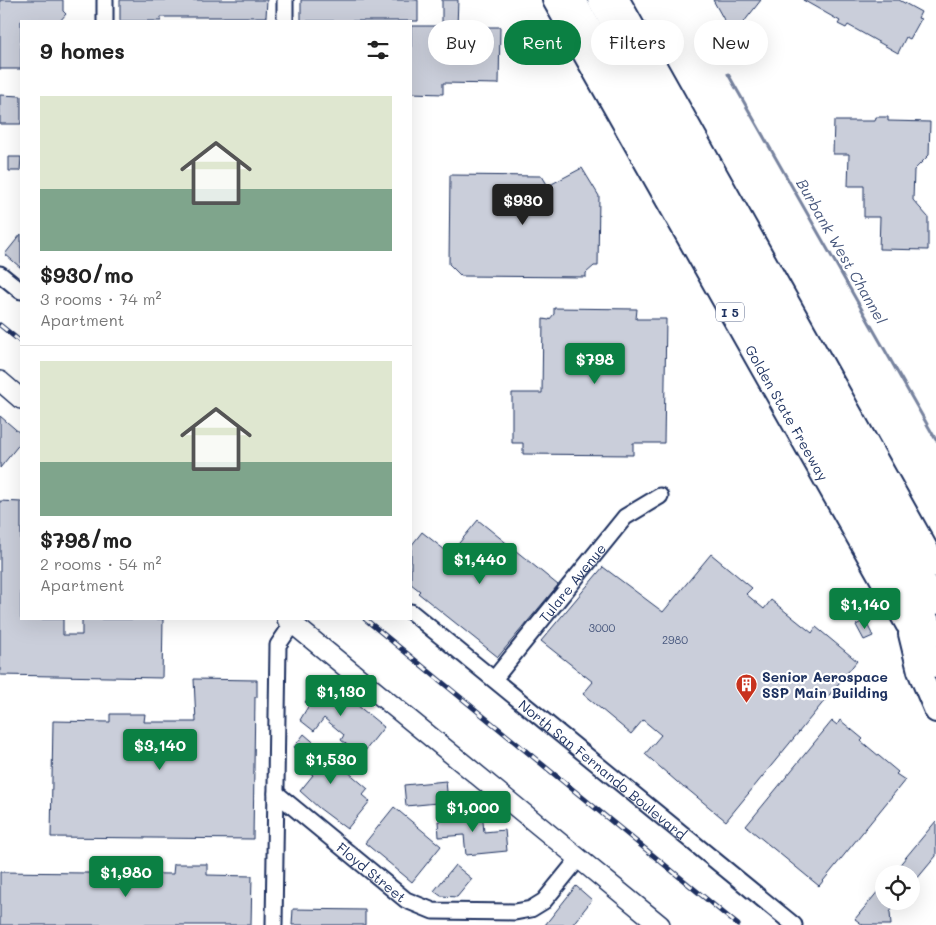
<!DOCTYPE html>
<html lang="en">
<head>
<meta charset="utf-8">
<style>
	body { margin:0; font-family:Mali,sans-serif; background:#f2f2f2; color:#222; height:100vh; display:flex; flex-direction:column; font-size:19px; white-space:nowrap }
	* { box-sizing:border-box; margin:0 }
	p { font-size:16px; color:#767676 }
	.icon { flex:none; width:28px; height:28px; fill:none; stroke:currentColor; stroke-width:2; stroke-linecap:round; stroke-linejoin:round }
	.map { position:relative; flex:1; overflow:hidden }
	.drawer { position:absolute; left:20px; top:20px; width:392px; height:600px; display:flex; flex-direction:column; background:#fff; border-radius:0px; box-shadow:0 5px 20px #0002 }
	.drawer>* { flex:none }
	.banner { position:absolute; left:428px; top:20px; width:432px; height:45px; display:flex; gap:10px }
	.fabs { position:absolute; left:875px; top:865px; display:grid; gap:10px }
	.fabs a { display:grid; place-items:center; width:45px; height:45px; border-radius:50%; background:#fff; box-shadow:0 5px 20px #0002; font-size:25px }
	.price { position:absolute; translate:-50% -42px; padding:0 11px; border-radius:5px; background:#0b8043; color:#fff; font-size:16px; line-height:32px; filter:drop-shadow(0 1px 2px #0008) }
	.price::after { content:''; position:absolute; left:50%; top:30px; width:15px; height:11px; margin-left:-8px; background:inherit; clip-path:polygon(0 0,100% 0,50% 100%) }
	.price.selected { background:#222; color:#fff }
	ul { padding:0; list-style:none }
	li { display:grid; align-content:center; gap:10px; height:265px; padding:0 20px }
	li+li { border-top:1px solid #e0e0e0 }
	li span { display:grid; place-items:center; height:155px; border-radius:0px; color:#555 }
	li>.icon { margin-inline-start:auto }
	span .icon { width:90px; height:90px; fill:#fffc; stroke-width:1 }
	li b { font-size:21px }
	h2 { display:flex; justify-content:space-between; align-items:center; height:60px; padding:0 20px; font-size:21px }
	.tag { padding:0 18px; border-radius:22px; background:#fff; box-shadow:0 5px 20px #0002; font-size:18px; line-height:45px }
	.tag.selected { background:#0b8043; color:#fff }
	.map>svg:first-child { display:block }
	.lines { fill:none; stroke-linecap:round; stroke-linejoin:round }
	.stream { stroke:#77839f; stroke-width:3 }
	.building { fill:#caceda; stroke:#1b2f5e }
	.minor-casing { stroke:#1b2f5e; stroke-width:19 }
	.major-casing { stroke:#1b2f5e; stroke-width:22 }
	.highway-casing { stroke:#1b2f5e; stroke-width:26 }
	.minor { stroke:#fff; stroke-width:15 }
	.major { stroke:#fff; stroke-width:19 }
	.highway { stroke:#fff; stroke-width:22 }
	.rail-casing { stroke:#1b2f5e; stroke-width:5 }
	.rail { stroke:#fff; stroke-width:3; stroke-dasharray:9; stroke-linecap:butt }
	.labels { text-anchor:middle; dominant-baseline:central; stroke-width:4.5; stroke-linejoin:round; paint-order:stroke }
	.number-label { font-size:11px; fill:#47577d }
	.shield { fill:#fff; stroke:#5f6d8e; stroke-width:1 }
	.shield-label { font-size:12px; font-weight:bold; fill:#1b2f5e }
	.street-label { font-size:14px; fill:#1b2f5e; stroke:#fff }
	.poi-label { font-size:14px; font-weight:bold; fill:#1b2f5e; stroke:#fff; text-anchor:start }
	.water-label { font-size:15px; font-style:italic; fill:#49597e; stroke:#fff }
</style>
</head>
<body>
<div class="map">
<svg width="936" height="925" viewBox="0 0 936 925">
	<rect width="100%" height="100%" fill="#fff"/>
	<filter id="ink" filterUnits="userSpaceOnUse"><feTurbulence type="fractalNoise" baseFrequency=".02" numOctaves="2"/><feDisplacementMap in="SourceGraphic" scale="10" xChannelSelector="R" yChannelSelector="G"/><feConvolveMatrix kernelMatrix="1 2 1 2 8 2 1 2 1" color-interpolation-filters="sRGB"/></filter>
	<g filter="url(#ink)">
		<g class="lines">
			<path class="stream" d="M 728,74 L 936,440"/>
		</g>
		<path class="building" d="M 0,0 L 63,0 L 63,11 L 66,14 L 60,21 L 21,21 L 21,69 L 0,69 Z
			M 120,0 L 267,0 L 266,17 L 161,17 L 161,21 L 120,21 Z
			M 301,0 L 418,0 L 418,21 L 301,21 Z
			M 442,0 L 458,0 L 457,27 L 500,27 L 499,84 L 443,83 L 443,94 L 411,93 L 411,26 L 442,26 Z
			M 713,0 L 761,0 L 733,36 Z
			M 803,0 L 899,0 L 921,12 L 918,18 L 921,19 L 910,39 L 906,37 L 898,53 L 848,25 L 846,28 L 838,24 L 840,21 Z
			M 0,95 L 21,96 L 21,124 L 0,124 Z
			M 876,117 L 888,117 L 888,121 L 930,122 L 929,155 L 914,170 L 913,200 L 928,217 L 928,250 L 879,249 L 880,217 L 864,217 L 864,186 L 848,186 L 849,154 L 833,154 L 834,121 L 875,121 Z
			M 9,157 L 21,157 L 20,171 L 9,171 Z
			M 582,168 L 599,196 L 598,266 L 594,266 L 586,273 L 586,277 L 461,276 L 449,264 L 450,175 L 542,176 L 548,186 Z
			M 21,234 L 21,268 L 5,254 Z
			M 554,308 L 637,309 L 636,319 L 666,319 L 664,443 L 633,443 L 633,455 L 523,454 L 523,443 L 512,443 L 512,393 L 542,393 L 543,319 L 549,320 L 554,314 Z
			M 0,416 L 21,434 L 21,442 L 0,468 Z
			M 0,501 L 21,502 L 21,619 L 63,619 L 63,635 L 82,635 L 82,619 L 163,619 L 162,678 L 0,675 Z
			M 478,520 L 558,585 L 498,657 L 418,593 L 420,591 L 411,584 L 411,546 L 422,532 L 450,554 Z
			M 711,554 L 752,588 L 746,594 L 764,609 L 771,600 L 812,633 L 816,627 L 857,661 L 726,821 L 686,788 L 684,788 L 645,754 L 661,735 L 643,720 L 631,734 L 583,694 L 593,682 L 541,641 L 603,567 L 663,612 Z
			M 865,620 L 873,636 L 864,640 L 856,625 Z
			M 194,679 L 257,680 L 257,697 L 255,697 L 253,839 L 51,837 L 53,721 L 110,722 L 110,714 L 145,714 L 144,722 L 196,722 Z
			M 325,679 L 384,727 L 361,756 L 341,740 L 344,735 L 324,718 L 314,731 L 300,720 L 309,705 L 305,702 Z
			M 840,720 L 863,739 L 861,741 L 898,772 L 896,774 L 905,780 L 819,886 L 746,826 L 832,721 L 837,725 Z
			M 304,734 L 368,789 L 363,795 L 370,801 L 347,829 L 319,808 L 300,791 L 313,775 L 299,764 L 302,760 L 298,757 L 301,753 L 294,747 Z
			M 446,781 L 448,802 L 406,806 L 404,785 Z
			M 394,807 L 441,846 L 412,882 L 365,843 Z
			M 482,811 L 484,832 L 505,830 L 507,851 L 466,855 L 464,835 L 439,837 L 438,821 L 441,821 L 441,815 Z
			M 936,821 L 936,856 L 911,886 L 911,874 L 892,874 Z
			M 174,864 L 207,864 L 207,875 L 252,876 L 251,925 L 0,925 L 0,872 L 173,874 Z
			M 455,865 L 472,879 L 457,897 L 441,896 L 434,891 Z
			M 884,884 L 884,901 L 898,901 L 890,912 L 891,925 L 863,925 L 855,919 Z
			M 576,886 L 592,900 L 572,925 L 545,925 Z
			M 293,909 L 365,910 L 365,925 L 292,925 Z"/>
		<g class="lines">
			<defs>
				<g id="minor">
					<path d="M 105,21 L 105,0"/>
					<path d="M 285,21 L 285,0"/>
					<path d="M 0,274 L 21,291"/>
					<path id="s1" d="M 411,612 L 794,925"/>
					<path id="s2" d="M 494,679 L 625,517 L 660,496"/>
					<path id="s3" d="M 276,793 L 406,900 L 433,911 L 515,912 L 531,909 L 544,901 L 579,858"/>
					<path d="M 274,925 L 278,645 L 293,623"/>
				</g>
				<path id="major" d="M 0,381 L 21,399
					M 287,619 L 660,925"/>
				<g id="highway">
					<path id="s4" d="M 554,0 L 907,624 L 927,649 L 936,666"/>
					<path d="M 574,0 L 936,635"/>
					<path d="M 599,0 L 936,603"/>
					<path d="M 618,0 L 936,566"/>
					<path d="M 910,634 L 919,671 L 936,711"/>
				</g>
			</defs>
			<use href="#minor" class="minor-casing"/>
			<use href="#major" class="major-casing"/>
			<use href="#highway" class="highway-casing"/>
			<use href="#minor" class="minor"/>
			<use href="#major" class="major"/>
			<use href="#highway" class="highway"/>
			<defs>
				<path id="rail" d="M 0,325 L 21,342
					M 365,619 L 738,925"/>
			</defs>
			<use href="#rail" class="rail-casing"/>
			<use href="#rail" class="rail"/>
		</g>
	</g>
	<defs>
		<symbol id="building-pin" viewBox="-11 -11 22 30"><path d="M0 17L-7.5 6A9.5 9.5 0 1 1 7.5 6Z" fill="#c8321e" stroke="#fff"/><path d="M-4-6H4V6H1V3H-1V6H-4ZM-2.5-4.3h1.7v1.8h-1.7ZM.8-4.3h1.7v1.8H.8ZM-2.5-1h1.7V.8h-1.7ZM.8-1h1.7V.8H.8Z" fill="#fff"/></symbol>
	</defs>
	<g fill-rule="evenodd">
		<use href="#building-pin" x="734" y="672" width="25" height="34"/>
	</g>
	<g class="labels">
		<g class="number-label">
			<text x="602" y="627">3000</text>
			<text x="675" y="639">2980</text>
		</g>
		<rect class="shield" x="716" y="302.5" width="28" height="19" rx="4"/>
		<g class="shield-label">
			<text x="730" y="312">I 5</text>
		</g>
		<g class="street-label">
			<text stroke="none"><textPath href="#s4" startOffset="474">Golden State Freeway</textPath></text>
			<text stroke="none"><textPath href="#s2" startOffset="124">Tulare Avenue</textPath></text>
			<text stroke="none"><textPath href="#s1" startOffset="248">North San Fernando Boulevard</textPath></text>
			<text stroke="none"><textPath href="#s3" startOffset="124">Floyd Street</textPath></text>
		</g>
		<g class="poi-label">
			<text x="762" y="676">Senior Aerospace<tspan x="762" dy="16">SSP Main Building</tspan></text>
		</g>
		<g class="water-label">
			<text transform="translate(842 251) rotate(60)">Burbank West Channel</text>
		</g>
	</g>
</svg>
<div class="fabs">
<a><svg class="icon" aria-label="locate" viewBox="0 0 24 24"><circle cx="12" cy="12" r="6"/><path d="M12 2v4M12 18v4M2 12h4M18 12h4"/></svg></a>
</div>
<b class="price selected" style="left:523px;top:226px">$930</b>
<b class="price" style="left:595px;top:385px">$798</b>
<b class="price" style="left:480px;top:585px">$1,440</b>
<b class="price" style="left:865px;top:630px">$1,140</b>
<b class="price" style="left:341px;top:717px">$1,130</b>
<b class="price" style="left:160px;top:771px">$3,140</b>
<b class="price" style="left:331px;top:785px">$1,530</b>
<b class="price" style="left:473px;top:833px">$1,000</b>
<b class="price" style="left:126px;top:898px">$1,980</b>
<div class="banner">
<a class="tag">Buy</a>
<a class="tag selected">Rent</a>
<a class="tag">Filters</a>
<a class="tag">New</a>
</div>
<section class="drawer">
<h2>9 homes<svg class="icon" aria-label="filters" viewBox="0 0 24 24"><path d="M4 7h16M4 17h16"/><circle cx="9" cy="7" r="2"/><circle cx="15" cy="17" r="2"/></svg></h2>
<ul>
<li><span style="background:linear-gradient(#dfe7d0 60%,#7fa58c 0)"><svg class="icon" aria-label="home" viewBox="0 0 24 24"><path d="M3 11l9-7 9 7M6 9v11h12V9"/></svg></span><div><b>$930/mo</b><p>3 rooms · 74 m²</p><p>Apartment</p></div></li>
<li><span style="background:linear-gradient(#dfe7d0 65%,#7fa58c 0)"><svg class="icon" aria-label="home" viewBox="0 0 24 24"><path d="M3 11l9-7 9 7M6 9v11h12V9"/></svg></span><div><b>$798/mo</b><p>2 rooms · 54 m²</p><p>Apartment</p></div></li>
</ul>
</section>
</div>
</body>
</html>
